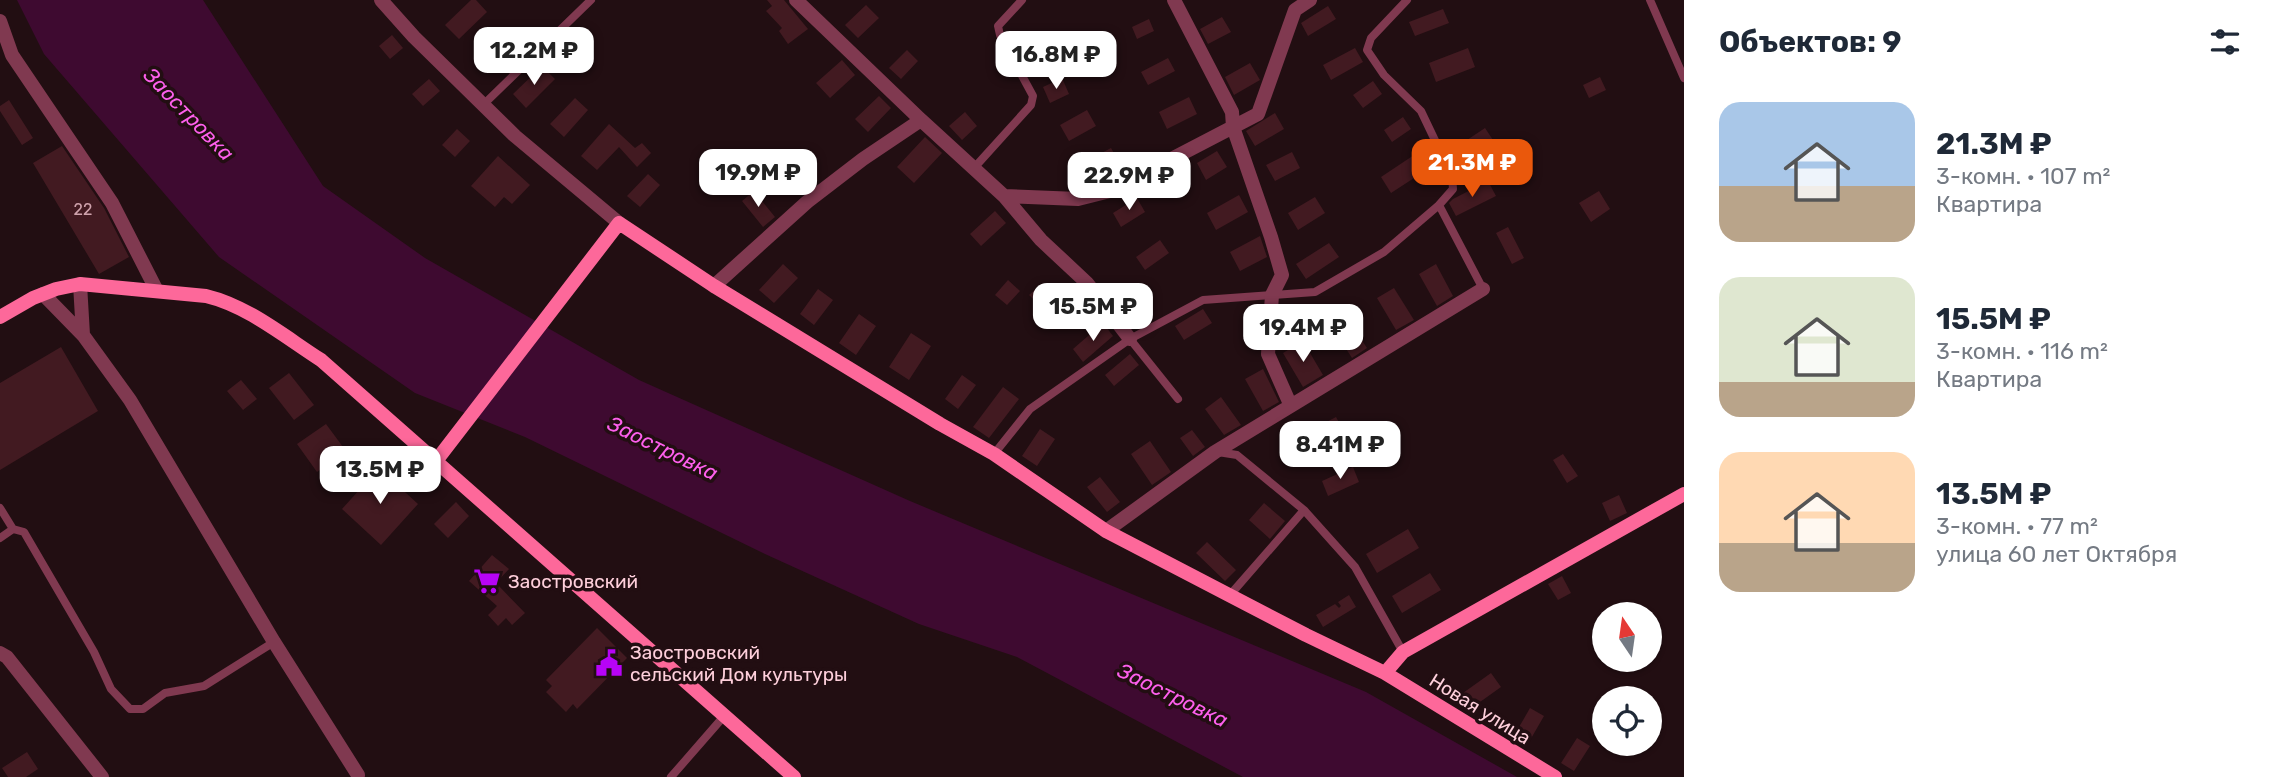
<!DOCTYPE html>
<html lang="ru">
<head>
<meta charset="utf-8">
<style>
	body { margin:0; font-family:Rubik,sans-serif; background:#f6f6f7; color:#1f2937; height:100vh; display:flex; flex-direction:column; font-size:26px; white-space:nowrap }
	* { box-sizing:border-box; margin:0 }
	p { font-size:23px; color:#747a83 }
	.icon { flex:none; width:38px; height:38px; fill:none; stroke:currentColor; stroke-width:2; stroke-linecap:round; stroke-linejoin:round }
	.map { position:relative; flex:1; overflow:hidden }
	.details { display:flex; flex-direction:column; background:#fff; width:595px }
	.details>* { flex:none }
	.needle { width:46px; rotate:347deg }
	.fabs { position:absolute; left:1592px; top:602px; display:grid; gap:14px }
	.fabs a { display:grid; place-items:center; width:70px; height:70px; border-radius:50%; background:#fff; box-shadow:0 2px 5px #0004; font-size:35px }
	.price { position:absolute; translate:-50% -60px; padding:0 16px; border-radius:14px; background:#fff; color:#222; font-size:23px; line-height:46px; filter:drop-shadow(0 2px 4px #0008) }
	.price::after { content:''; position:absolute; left:50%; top:42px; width:21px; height:16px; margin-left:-10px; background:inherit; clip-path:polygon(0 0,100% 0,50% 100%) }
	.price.selected { background:#ea580c; color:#fff }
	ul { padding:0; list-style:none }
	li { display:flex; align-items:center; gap:21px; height:175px; padding:0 35px }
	li span { display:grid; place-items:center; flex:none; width:196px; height:140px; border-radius:21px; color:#555 }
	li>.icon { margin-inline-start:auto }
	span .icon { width:84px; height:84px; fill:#fffc; stroke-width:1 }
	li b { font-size:30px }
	h2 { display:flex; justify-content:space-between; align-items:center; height:84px; padding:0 35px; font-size:30px }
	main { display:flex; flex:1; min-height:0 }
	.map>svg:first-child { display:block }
	.water { fill:#3e0a30 }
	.building { fill:#421a21 }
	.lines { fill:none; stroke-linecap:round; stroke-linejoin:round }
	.lane { stroke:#803950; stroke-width:8 }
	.street { stroke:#803950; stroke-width:14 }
	.secondary { stroke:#fd689a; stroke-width:14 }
	.labels { text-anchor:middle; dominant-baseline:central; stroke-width:7; stroke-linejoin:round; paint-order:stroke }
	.number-label { font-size:16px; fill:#cfa2ac }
	.poi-label { font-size:19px; fill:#fecfdb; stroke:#220e12; text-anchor:start }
	.street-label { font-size:19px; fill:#fecfdb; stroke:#220e12 }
	.water-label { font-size:21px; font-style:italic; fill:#fd5fec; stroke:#220e12 }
</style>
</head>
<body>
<main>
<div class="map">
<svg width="1684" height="777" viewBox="0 0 1684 777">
	<rect width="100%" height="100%" fill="#220e12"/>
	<path class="water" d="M 17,0 L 203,0 L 323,186 L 425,258 L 639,380 L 910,501 L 1366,692 L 1517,777 L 1243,777 L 1017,657 L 919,624 L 765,554 L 525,437 L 415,393 L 219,257 L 44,54 Z"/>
	<path class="building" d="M 471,0 L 476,0 L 487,12 L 459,39 L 445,25 Z
		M 767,0 L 784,0 L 808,29 L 788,44 L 779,31 L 782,28 L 766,11 L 772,6 Z
		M 866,5 L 879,18 L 858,38 L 845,25 Z
		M 1328,6 L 1336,19 L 1308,36 L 1301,23 Z
		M 1443,9 L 1449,23 L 1415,36 L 1409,22 Z
		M 1222,17 L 1231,32 L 1208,44 L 1200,29 Z
		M 1149,19 L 1154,31 L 1137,39 L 1132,27 Z
		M 392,35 L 403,48 L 390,59 L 379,46 Z
		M 1041,35 L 1050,50 L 1024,65 L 1016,50 Z
		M 506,40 L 515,50 L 491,72 L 481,61 Z
		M 1355,48 L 1363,62 L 1331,80 L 1323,65 Z
		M 1468,48 L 1475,67 L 1436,82 L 1429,63 Z
		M 907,50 L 918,61 L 901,79 L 889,68 Z
		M 1168,58 L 1175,71 L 1148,85 L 1141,72 Z
		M 842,60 L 855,75 L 830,98 L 816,83 Z
		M 1250,63 L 1260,80 L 1234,95 L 1225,77 Z
		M 542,66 L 555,79 L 526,108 L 513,94 Z
		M 1600,77 L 1606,90 L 1589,98 L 1583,85 Z
		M 1062,78 L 1069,94 L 1050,103 L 1043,87 Z
		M 429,79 L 440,91 L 423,106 L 412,94 Z
		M 1373,81 L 1382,94 L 1363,108 L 1353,95 Z
		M 879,96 L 891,108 L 868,132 L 855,119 Z
		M 1189,97 L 1197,114 L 1167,129 L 1159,112 Z
		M 575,98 L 588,110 L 564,137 L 550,124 Z
		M 9,100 L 33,138 L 22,145 L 0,111 L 0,106 Z
		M 1087,110 L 1096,126 L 1069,141 L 1060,125 Z
		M 965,112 L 977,126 L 962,140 L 949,126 Z
		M 1275,113 L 1284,129 L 1255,146 L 1246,131 Z
		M 1403,117 L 1411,129 L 1392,142 L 1384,130 Z
		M 609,124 L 635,148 L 642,143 L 651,153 L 637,167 L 619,147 L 597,170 L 581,156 Z
		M 1485,128 L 1493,140 L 1475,151 L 1467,140 Z
		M 457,129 L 470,141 L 455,157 L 442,145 Z
		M 925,137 L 942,153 L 914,183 L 897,167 Z
		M 62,146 L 104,208 L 129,257 L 99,274 L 33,163 Z
		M 1111,148 L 1119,162 L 1089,178 L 1081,164 Z
		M 1217,151 L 1227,167 L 1206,180 L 1197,163 Z
		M 1420,151 L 1431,167 L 1391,193 L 1381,177 Z
		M 1292,152 L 1300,168 L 1275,181 L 1266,165 Z
		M 498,156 L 530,185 L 512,204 L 504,197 L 495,207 L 471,186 Z
		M 648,174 L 660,185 L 640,207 L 627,196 Z
		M 1488,181 L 1496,196 L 1456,216 L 1449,203 L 1453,199 Z
		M 754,191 L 775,217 L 763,227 L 742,201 Z
		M 1599,191 L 1610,209 L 1591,222 L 1579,203 Z
		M 1239,195 L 1248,212 L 1216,230 L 1207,213 Z
		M 1315,197 L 1325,213 L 1298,230 L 1288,213 Z
		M 1137,198 L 1145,212 L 1121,227 L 1113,213 Z
		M 995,211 L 1006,223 L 981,246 L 970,234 Z
		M 1508,227 L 1524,258 L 1512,264 L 1496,233 Z
		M 1260,236 L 1267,257 L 1240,271 L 1230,252 Z
		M 1160,240 L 1169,253 L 1145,270 L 1136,257 Z
		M 1329,243 L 1339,257 L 1306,279 L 1296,264 Z
		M 783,264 L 798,278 L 774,303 L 759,290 Z
		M 1436,264 L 1453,296 L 1437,306 L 1419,274 Z
		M 1008,280 L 1020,291 L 1007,305 L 995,295 Z
		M 1039,286 L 1054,304 L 1070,289 L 1085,306 L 1062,327 L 1029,295 Z
		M 1394,288 L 1414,320 L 1396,330 L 1377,298 Z
		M 818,289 L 833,300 L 814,325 L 800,314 Z
		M 1203,309 L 1212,323 L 1184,340 L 1175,326 Z
		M 859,314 L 876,326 L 856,355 L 839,343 Z
		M 1347,318 L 1367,348 L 1352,358 L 1332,327 Z
		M 1103,323 L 1113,336 L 1083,362 L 1073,349 Z
		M 911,333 L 931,346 L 909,380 L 889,367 Z
		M 1303,341 L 1323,375 L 1303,387 L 1283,353 Z
		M 61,347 L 98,411 L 0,470 L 0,383 Z
		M 1130,354 L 1139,365 L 1114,386 L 1105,375 Z
		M 1263,369 L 1279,402 L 1263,411 L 1245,379 Z
		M 289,373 L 314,405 L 294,420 L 269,388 Z
		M 962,375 L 976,385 L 958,409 L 945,399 Z
		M 241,380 L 257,399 L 243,410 L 227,391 Z
		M 1003,387 L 1019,399 L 989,438 L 973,427 Z
		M 1221,397 L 1241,425 L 1224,435 L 1205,409 Z
		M 1336,417 L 1341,426 L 1320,437 L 1315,428 Z
		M 326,424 L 346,451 L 317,472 L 297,444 Z
		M 1040,429 L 1055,439 L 1037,466 L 1022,456 Z
		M 1192,430 L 1205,447 L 1193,456 L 1180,438 Z
		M 1150,441 L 1171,472 L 1152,485 L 1131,454 Z
		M 1563,454 L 1578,476 L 1567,483 L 1553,460 Z
		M 1353,467 L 1359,482 L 1328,496 L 1322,481 Z
		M 379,468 L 418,504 L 381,545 L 342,509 Z
		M 1100,477 L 1120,502 L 1107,512 L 1087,487 Z
		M 1619,495 L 1627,513 L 1610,521 L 1602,503 Z
		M 456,502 L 469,516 L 448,538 L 434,524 Z
		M 1264,503 L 1285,521 L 1270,539 L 1249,520 Z
		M 1408,529 L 1419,548 L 1377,573 L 1366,554 Z
		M 1207,542 L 1236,570 L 1225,581 L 1196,553 Z
		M 492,555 L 509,569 L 496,583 L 525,613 L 512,625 L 506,618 L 498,626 L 488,615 L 497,606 L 469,581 Z
		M 1430,573 L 1441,590 L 1402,613 L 1392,596 Z
		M 1562,576 L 1571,593 L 1558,600 L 1548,584 Z
		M 1349,595 L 1356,607 L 1323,627 L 1316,615 L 1335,604 L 1339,608 L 1341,606 L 1338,602 Z
		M 597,628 L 627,658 L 577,709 L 573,704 L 566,712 L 546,692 L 552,686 L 546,680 Z
		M 1491,673 L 1501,687 L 1473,707 L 1463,693 Z
		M 1530,708 L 1544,716 L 1529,742 L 1515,734 Z
		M 1577,738 L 1590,746 L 1574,771 L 1561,763 Z
		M 27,752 L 38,769 L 26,777 L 8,777 L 2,768 Z"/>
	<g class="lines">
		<path class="lane" d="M 1407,0 L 1371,38 L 1367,50 L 1384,75 L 1421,111 L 1452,176 L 1453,189 L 1439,205
			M 1650,0 L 1684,78
			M 483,105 L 591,0
			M 974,168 L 1031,105 L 1033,96 L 1000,35 L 998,26 L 1022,0
			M 1130,339 L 1178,399
			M 1218,452 L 1237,455 L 1304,510 L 1355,567 L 1403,652
			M 994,454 L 1030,409 L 1130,339 L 1203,300 L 1315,292 L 1384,252 L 1439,205 L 1483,289
			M 0,508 L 13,529 L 24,532 L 94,652 L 111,689 L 130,709 L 143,709 L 165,693 L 204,686 L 274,642
			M 0,538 L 13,529
			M 1230,595 L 1304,510
			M 671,777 L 725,715"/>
		<path class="street" d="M 381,0 L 414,37 L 515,136 L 619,223
			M 796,0 L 921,120
			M 1174,0 L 1232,112 L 1233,127 L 1271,237 L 1282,275 L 1272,295 L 1268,354 L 1290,404
			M 0,21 L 12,55 L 112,203 L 157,291
			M 1004,196 L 1041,240 L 1087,283 L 1130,339
			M 80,284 L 83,335 L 130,400 L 274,642 L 358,775
			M 714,286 L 807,202 L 863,159 L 921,120 L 1004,196 L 1078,199 L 1110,191 L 1258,114 L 1295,10 L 1310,0
			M 43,294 L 83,335
			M 1106,531 L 1215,452 L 1483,289
			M 0,653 L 7,657 L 102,777"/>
		<path class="secondary" d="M 0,317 L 33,298 L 56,289 L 80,284 L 206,296 C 248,306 285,337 321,360 L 794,777
			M 436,461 L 619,223 L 714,286 L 940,424 L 994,454 L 1106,531 L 1306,635 L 1385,673 L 1555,777
			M 1385,673 L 1403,652 L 1684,494"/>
	</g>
	<defs>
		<symbol id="supermarket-bare" viewBox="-9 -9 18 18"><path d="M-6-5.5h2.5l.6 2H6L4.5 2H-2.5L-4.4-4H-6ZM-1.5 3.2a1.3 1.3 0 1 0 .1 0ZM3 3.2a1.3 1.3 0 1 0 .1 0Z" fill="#b704f6" stroke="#220e12" stroke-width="2.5" paint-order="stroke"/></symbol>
		<symbol id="civic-bare" viewBox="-9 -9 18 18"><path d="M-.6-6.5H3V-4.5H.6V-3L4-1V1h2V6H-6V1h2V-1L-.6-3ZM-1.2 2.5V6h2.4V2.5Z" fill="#b704f6" stroke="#220e12" stroke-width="2.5" paint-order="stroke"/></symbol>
	</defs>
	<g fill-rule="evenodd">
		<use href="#supermarket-bare" x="468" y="562" width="38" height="38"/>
		<use href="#civic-bare" x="590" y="644" width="38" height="38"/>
	</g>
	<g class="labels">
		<g class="number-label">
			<text x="83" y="209">22</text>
		</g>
		<g class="poi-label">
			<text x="508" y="581">Заостровский</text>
			<text x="630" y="652">Заостровский<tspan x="630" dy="22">сельский Дом культуры</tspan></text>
		</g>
		<g class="street-label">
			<text transform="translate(1480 709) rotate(32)">Новая улица</text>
		</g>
		<g class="water-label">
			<text transform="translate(189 114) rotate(46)">Заостровка</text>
			<text transform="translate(663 448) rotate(26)">Заостровка</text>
			<text transform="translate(1173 695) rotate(26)">Заостровка</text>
		</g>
	</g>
</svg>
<div class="fabs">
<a><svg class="needle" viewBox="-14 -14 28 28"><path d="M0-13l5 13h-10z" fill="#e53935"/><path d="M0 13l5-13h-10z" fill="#747a83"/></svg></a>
<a><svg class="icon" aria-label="locate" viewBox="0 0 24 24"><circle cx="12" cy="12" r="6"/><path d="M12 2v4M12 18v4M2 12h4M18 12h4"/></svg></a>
</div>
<b class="price" style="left:534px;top:87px">12.2M ₽</b>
<b class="price" style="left:1056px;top:91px">16.8M ₽</b>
<b class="price selected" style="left:1472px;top:199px">21.3M ₽</b>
<b class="price" style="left:758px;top:209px">19.9M ₽</b>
<b class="price" style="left:1129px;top:212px">22.9M ₽</b>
<b class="price" style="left:1093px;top:343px">15.5M ₽</b>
<b class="price" style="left:1303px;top:364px">19.4M ₽</b>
<b class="price" style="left:1340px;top:481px">8.41M ₽</b>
<b class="price" style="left:380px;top:506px">13.5M ₽</b>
</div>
<section class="details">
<h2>Объектов: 9<svg class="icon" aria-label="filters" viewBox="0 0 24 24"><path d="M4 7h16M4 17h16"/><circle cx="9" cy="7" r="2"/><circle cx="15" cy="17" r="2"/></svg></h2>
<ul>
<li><span style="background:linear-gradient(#a9c7e8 60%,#b9a48a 0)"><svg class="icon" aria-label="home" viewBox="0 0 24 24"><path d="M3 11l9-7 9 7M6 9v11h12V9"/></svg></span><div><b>21.3M ₽</b><p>3-комн. · 107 m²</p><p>Квартира</p></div></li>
<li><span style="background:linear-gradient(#dfe7d0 75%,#b9a48a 0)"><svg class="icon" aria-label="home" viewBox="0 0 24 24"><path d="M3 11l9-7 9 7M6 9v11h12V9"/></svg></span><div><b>15.5M ₽</b><p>3-комн. · 116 m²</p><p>Квартира</p></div></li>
<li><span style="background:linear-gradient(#ffd9b3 65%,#b9a48a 0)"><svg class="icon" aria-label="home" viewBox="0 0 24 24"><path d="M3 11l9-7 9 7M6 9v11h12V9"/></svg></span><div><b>13.5M ₽</b><p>3-комн. · 77 m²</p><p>улица 60 лет Октября</p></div></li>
</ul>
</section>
</main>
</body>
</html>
